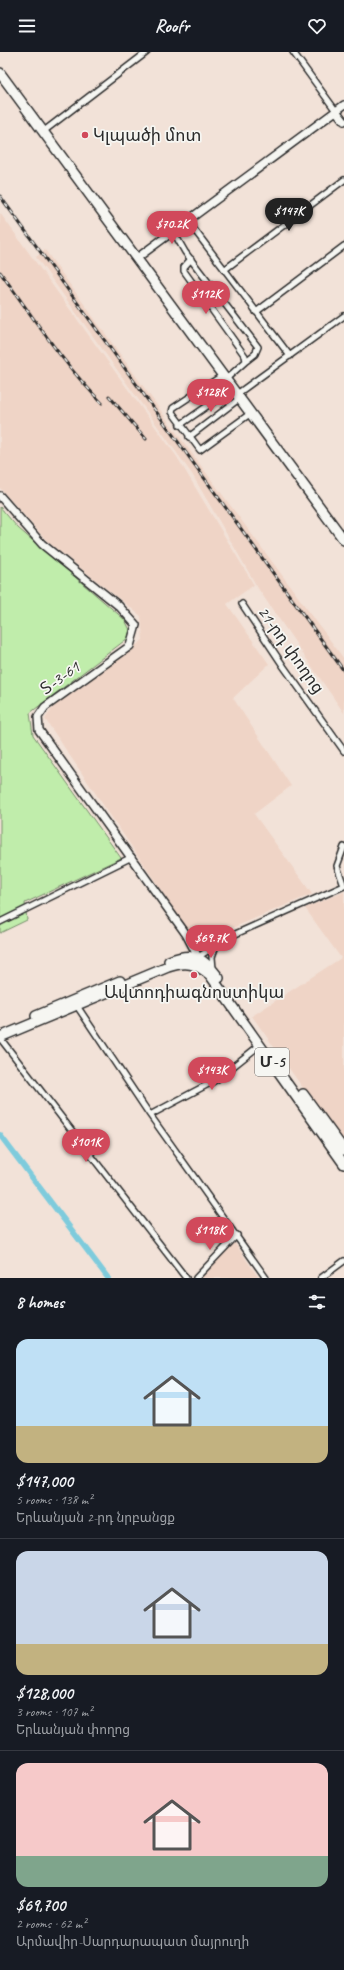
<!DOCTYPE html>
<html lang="en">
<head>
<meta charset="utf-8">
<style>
	body { margin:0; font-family:Caveat,"Noto Sans Armenian",sans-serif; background:#20242c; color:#f1f3f6; height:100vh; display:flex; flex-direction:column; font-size:15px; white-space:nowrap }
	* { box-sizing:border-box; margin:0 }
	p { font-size:13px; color:#9ea1a6 }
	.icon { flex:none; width:22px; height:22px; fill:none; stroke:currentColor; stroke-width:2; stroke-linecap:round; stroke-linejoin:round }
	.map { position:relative; height:1226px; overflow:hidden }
	.panel { display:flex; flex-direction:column; background:#171b24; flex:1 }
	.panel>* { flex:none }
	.price { position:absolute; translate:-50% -34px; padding:0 9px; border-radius:14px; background:#d1495b; color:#fff; font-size:13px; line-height:26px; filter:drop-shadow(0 1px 2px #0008) }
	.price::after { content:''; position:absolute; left:50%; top:24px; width:12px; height:9px; margin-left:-6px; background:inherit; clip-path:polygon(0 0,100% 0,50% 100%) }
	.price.active { background:#222; color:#fff }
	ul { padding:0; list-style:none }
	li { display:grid; align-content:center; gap:8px; height:212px; padding:0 16px }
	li+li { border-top:1px solid #363941 }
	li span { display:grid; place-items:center; height:124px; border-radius:12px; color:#555 }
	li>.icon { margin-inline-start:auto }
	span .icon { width:72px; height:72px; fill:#fffc; stroke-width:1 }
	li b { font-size:17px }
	h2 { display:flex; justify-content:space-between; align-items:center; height:48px; padding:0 16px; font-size:17px }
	header { display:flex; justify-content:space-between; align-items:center; height:52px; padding:0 16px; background:#171b24; font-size:18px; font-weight:700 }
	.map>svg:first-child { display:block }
	.built { fill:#efd4c6 }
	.green { fill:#c0edab; stroke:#768c6b }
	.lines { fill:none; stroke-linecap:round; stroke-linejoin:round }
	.canal { stroke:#7ecbdc; stroke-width:5.5 }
	.street-casing { stroke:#2b2b2b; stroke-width:8 }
	.secondary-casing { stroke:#2b2b2b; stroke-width:10 }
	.highway-casing { stroke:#2b2b2b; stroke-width:12 }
	.street { stroke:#f6f6f2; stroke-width:5 }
	.secondary { stroke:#f6f6f2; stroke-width:7 }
	.highway { stroke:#f6f6f2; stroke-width:9 }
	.rail-casing { stroke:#2b2b2b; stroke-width:3 }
	.rail { stroke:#f6f6f2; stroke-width:1.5; stroke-dasharray:4.5; stroke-linecap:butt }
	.poi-dot { fill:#d1495b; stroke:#f6f6f2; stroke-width:1.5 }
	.labels { text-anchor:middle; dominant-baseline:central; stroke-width:3.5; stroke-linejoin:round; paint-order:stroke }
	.shield { fill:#f6f6f2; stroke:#686867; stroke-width:1 }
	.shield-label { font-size:16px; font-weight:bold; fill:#2b2b2b }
	.poi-label { font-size:17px; fill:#2b2b2b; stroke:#f6f6f2; text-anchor:start }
	.street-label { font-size:17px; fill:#2b2b2b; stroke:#f6f6f2 }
</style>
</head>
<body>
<header><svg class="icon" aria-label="menu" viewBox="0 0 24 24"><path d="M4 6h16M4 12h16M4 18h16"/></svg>Roofr<svg class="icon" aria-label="heart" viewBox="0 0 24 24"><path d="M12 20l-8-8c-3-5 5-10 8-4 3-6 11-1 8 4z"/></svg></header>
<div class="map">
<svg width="344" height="1226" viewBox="0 0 344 1226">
	<rect width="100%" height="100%" fill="#f2e2d8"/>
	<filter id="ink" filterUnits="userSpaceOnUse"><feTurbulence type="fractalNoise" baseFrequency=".025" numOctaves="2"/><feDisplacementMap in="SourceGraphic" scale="8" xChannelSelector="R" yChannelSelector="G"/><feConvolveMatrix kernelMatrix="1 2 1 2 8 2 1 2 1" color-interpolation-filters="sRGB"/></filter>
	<g filter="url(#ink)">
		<path class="built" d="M 0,161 L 177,405 L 254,533 L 227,552 L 269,612 L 233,646 L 291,734 L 254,762 L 312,842 L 197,891 L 45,667 L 54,654 L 143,588 L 141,564 L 48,490 L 0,436 Z
			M 45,198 L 179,384 L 344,607 L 344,661 L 259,538 L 192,422 L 36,205 Z
			M 344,840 L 344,1094 L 252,964 L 341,906 L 305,856 Z
			M 234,1190 L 259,1226 L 200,1226 Z"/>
		<path class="green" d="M 0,455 L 18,476 L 125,568 L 130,578 L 128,586 L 30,661 L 33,683 L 121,806 L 25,851 L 27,868 L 0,881 Z"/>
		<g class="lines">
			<path class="canal" d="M 0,1083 L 108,1226"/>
			<defs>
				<path id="street" d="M 293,0 L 336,59
					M 44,79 L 147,0
					M 187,168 L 290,304
					M 173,179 L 185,200 L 258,295 L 255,302 L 246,309
					M 191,207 L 184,215 L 184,219 L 245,304 L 246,309 L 226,327
					M 224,218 L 344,128
					M 256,260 L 344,194
					M 223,323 L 173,356 L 172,360 L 200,398 L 251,361
					M 237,342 L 344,264
					M 180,373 L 233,336
					M 189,385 L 240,346
					M 242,552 L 284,615 L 344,699
					M 344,795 L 337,814 L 344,834
					M 0,870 L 132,805
					M 192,892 L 196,894 L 213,895
					M 198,905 L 231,884 L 344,834
					M 213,917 L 212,905 L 216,894
					M 77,954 L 150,1063 L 266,1226
					M 0,986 L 186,1226
					M 150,1063 L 216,1028 L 260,993
					M 196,1226 L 237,1183
					M 321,1226 L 344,1209"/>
				<path id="secondary" d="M 336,59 L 344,69
					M 137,206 L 344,53
					M 0,444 L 42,492 L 119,554 L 136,573 L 130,594 L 45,655 L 38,665 L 39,678 L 186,882 L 198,905"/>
				<path id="highway" d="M 0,21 L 344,488
					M 169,909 C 194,899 204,906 219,926
					M 36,964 L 120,929
					M 0,985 L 168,915 C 186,909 196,911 210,923 L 344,1112
					M 303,1042 L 344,1098"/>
			</defs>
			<use href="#street" class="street-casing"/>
			<use href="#secondary" class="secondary-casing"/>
			<use href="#highway" class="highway-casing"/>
			<use href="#street" class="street"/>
			<use href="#secondary" class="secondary"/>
			<use href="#highway" class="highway"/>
			<defs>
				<path id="rail" d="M 0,144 L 344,619
					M 0,220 C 33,265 63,312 102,351
					M 109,344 L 146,387"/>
			</defs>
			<use href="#rail" class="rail-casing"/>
			<use href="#rail" class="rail"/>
		</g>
	</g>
	<g class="poi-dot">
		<circle cx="85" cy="83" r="4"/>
		<circle cx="194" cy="923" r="4"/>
	</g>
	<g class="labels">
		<rect class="shield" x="255" y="996" width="34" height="28" rx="3"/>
		<g class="shield-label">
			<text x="272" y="1010">Մ-5</text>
		</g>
		<g class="poi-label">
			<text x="93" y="83">Կլպածի մոտ</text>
			<text x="194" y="940" text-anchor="middle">Ավտոդիագնոստիկա</text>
		</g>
		<g class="street-label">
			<text transform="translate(291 598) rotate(55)">21-րդ փողոց</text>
			<text transform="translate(60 626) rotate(-36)">Տ-3-61</text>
		</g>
	</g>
</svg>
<b class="price active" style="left:289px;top:180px">$147K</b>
<b class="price" style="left:172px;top:193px">$70.2K</b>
<b class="price" style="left:206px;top:263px">$112K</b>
<b class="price" style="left:211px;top:361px">$128K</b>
<b class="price" style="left:211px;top:907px">$69.7K</b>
<b class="price" style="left:212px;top:1039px">$143K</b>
<b class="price" style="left:86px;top:1111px">$101K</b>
<b class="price" style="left:210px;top:1199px">$118K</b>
</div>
<section class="panel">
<h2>8 homes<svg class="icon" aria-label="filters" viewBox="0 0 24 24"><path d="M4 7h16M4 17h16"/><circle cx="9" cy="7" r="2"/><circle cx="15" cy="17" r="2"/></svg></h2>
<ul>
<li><span style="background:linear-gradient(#bfe0f5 70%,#c2b280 0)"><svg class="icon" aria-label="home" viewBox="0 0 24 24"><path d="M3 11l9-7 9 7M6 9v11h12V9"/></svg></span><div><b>$147,000</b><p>5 rooms · 138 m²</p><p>Երևանյան 2-րդ նրբանցք</p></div></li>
<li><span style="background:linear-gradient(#c9d6e8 75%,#c2b280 0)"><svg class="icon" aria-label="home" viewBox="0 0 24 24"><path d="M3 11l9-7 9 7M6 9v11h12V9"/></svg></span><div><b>$128,000</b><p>3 rooms · 107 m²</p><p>Երևանյան փողոց</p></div></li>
<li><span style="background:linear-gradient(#f6c9c9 75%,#7fa58c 0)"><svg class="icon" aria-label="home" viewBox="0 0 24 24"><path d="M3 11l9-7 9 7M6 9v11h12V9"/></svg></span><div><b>$69,700</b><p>2 rooms · 62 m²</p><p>Արմավիր-Սարդարապատ մայրուղի</p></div></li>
</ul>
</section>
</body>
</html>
